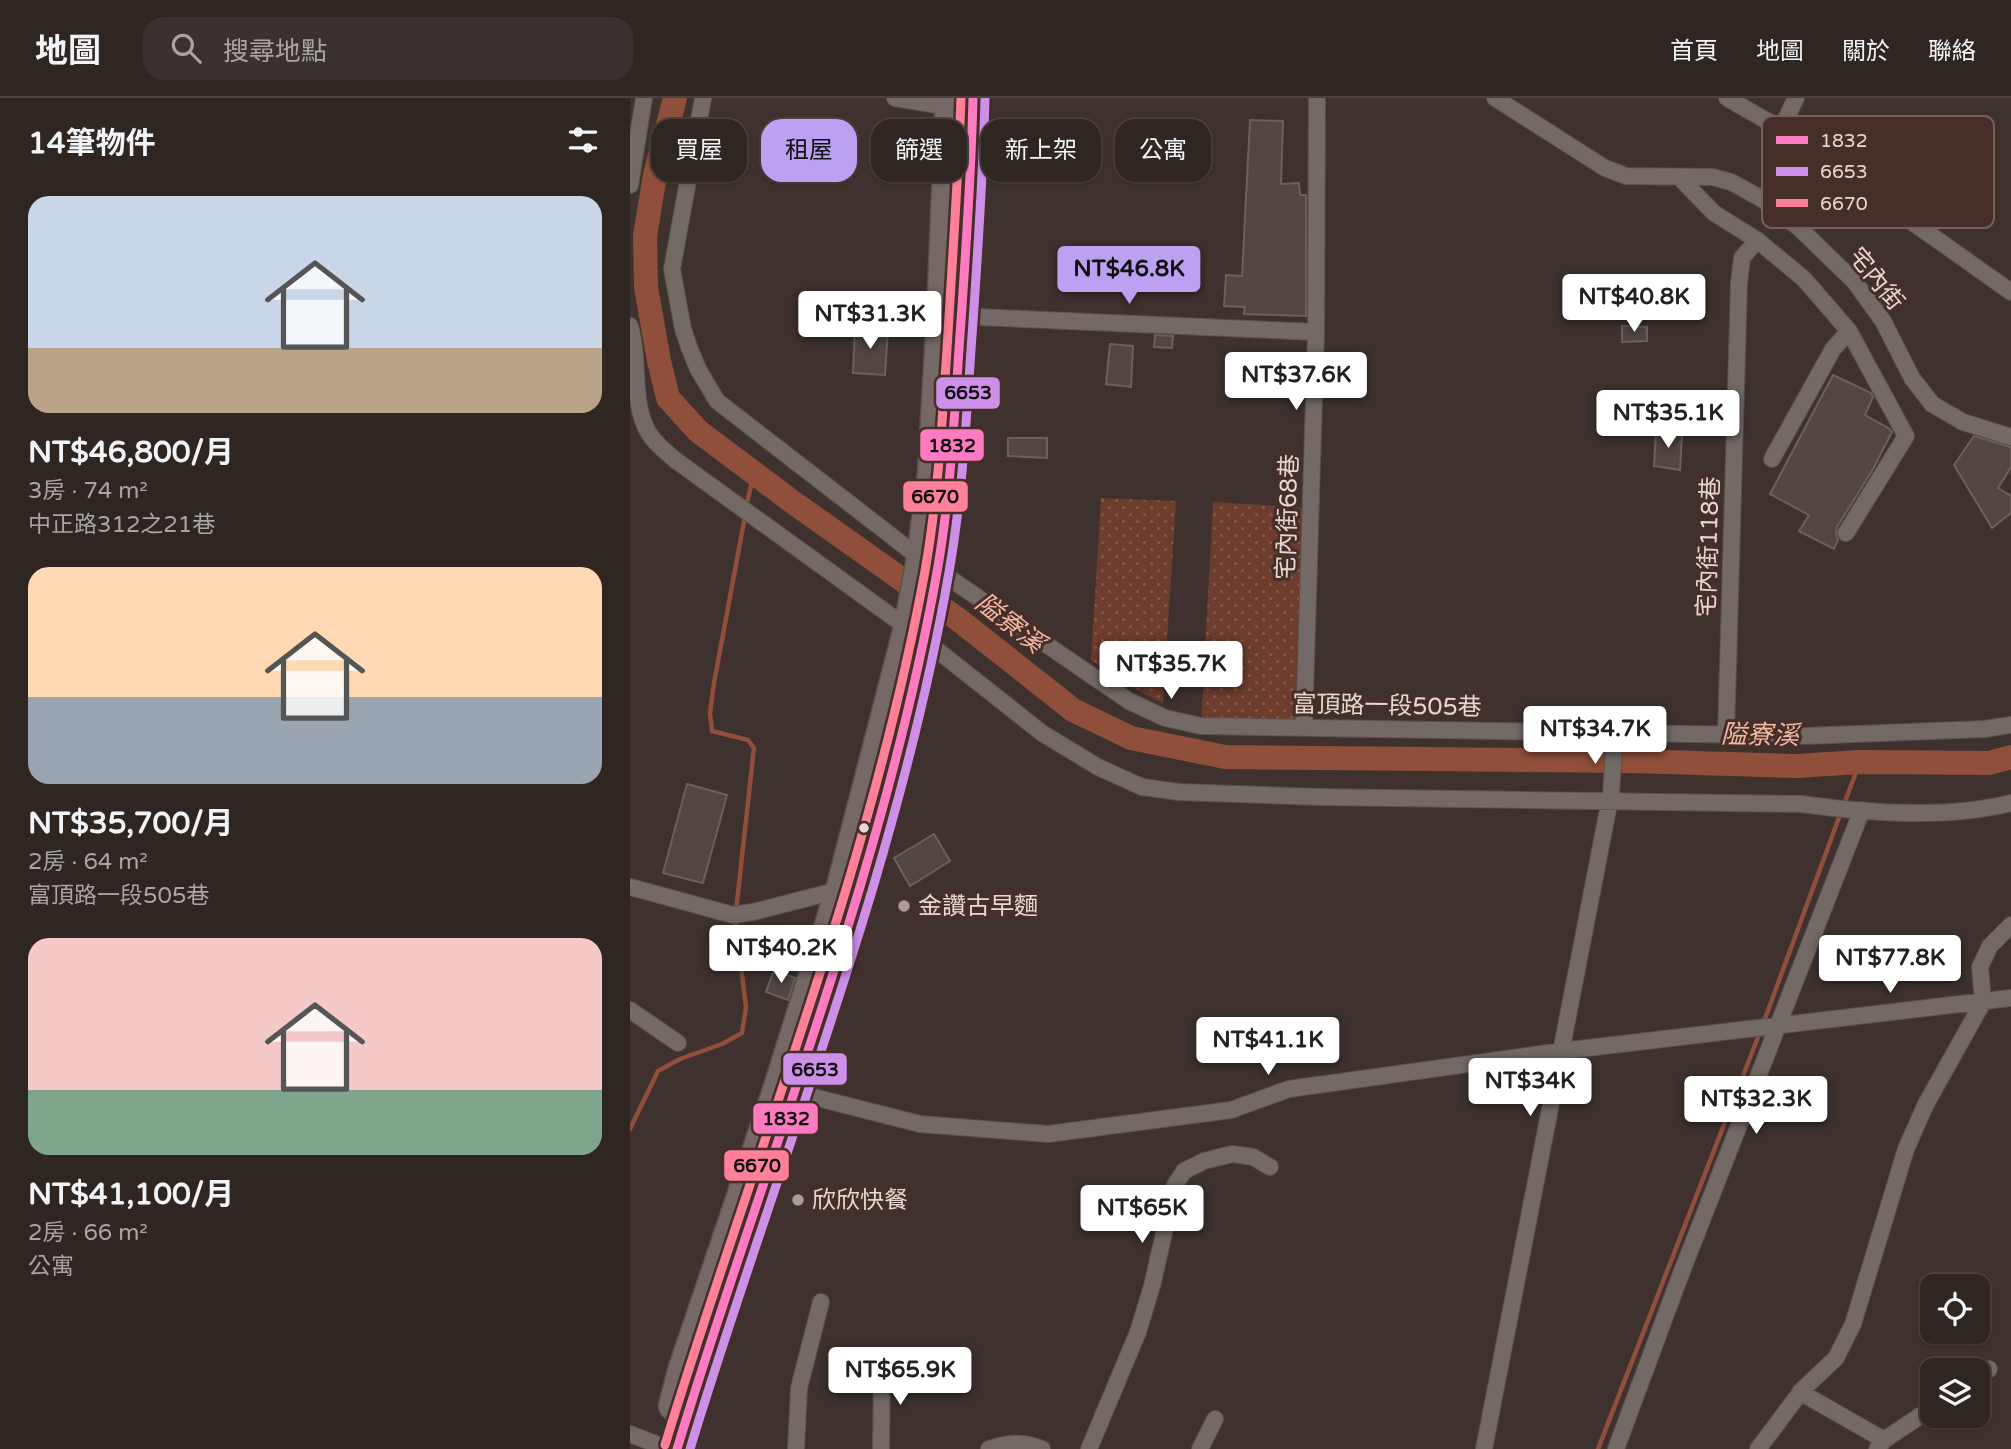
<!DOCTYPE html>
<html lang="zh-TW">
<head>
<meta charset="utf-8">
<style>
	body { margin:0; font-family:"Varela Round","Noto Sans TC",sans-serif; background:#3b322f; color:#f1f3f6; height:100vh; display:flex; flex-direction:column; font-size:26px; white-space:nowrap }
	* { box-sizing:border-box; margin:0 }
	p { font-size:23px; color:#a7a5a5 }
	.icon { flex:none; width:38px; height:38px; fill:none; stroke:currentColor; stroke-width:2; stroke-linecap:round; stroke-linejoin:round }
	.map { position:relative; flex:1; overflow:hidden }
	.details { display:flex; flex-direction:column; background:#2f2622; width:630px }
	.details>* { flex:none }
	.banner { position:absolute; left:21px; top:21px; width:665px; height:63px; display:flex; gap:14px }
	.buttons { position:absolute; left:1290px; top:1176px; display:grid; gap:14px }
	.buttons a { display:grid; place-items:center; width:70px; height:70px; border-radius:14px; background:#2f2622; box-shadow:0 2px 5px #0004,0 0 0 2px #4a4340; font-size:35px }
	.price { position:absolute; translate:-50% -60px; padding:0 16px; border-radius:7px; background:#fff; color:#222; font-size:23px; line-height:46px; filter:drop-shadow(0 2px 4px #0008) }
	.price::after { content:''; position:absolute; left:50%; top:42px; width:21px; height:16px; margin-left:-10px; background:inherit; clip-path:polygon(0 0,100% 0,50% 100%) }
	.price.active { background:#bca0f2; color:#111 }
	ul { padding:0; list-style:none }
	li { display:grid; align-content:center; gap:14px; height:371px; padding:0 28px }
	li span { display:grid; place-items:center; height:217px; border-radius:21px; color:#555 }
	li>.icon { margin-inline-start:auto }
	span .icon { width:126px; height:126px; fill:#fffc; stroke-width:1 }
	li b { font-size:30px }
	h2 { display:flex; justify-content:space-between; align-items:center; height:84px; padding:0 28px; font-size:30px }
	.tag { padding:0 24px; border-radius:21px; background:#2f2622; box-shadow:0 2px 5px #0004,0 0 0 2px #4a4340; font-size:24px; line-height:63px }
	.tag.active { background:#bca0f2; color:#111 }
	header { display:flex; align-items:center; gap:42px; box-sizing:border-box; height:98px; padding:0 35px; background:#2f2622; border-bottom:2px solid #4a4340 }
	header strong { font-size:33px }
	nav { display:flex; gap:38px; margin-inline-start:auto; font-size:24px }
	.search { width:490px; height:63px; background:#3b322f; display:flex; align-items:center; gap:18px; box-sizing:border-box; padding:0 24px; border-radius:21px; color:#a7a5a5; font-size:26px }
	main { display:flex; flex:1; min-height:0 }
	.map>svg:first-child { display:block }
	.garden { fill:url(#garden-dots) }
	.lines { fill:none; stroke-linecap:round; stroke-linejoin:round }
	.stream { stroke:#904f3a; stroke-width:4.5 }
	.river { stroke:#904f3a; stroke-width:24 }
	.building { fill:#514642; stroke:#6a605c; stroke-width:2 }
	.minor-casing { stroke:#5b504c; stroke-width:18 }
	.primary-casing { stroke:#5b504c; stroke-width:29 }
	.minor { stroke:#736965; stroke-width:16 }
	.primary { stroke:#766965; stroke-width:26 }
	.bus-1-casing { stroke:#452f28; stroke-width:14 }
	.bus-2-casing { stroke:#452f28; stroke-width:14 }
	.bus-3-casing { stroke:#452f28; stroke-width:14 }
	.bus-1 { stroke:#fe7ac1; stroke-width:9 }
	.bus-2 { stroke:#ce8fe9; stroke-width:9 }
	.bus-3 { stroke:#ff8098; stroke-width:9 }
	.bus-dot { fill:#e6d7d2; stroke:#452f28; stroke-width:2.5 }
	.poi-dot { fill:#ac9d99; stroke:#452f28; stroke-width:2.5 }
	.labels { text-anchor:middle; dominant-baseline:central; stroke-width:6; stroke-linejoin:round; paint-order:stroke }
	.street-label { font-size:24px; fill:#e6d7d2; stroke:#452f28 }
	.poi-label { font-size:24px; fill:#e6d7d2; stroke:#452f28; text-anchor:start }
	.water-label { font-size:26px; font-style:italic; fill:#f4b6a2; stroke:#452f28 }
	.key { fill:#452f28; stroke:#75615b; stroke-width:2 }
	.key-label { font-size:19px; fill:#e6d7d2 }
	.line-badge { stroke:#452f28; stroke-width:2.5 }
	.pale-badge-label { font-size:19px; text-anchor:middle; font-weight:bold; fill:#111 }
</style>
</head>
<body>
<header>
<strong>地圖</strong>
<div class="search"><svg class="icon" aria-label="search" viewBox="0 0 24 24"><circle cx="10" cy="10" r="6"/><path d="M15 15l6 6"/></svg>搜尋地點</div>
<nav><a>首頁</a><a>地圖</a><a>關於</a><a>聯絡</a></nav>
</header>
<main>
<section class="details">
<h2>14筆物件<svg class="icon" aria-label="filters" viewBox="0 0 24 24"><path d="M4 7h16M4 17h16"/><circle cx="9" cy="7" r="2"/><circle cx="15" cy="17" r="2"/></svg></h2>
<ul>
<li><span style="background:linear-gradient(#c9d6e8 70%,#b9a48a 0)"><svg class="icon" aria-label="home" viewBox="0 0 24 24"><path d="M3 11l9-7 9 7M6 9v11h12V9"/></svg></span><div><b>NT$46,800/月</b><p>3房 · 74 m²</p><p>中正路312之21巷</p></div></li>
<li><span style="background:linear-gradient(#ffd9b3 60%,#9aa5b1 0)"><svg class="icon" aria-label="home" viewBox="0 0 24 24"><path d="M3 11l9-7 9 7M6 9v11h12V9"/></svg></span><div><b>NT$35,700/月</b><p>2房 · 64 m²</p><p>富頂路一段505巷</p></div></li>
<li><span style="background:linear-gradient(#f6c9c9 70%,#7fa58c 0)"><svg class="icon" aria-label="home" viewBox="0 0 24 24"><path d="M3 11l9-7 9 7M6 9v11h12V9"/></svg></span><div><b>NT$41,100/月</b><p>2房 · 66 m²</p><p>公寓</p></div></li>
</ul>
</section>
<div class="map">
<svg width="1381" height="1351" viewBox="0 0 1381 1351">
	<defs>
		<pattern id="garden-dots" width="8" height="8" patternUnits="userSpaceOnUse" patternTransform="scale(1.75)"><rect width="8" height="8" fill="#6d3c2c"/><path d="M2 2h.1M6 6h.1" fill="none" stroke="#82574a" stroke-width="1.8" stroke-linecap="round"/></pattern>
	</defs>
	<rect width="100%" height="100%" fill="#3f322e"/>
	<path class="garden" d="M 471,400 L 546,403 L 533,605 L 498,587 L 461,562 Z
		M 583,404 L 681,410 L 675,625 L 571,628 Z"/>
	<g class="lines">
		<path class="stream" d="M 116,410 L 124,374
			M 1214,706 L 1230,664
			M 106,813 L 124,650 L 118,642 L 82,633 L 80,615 L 84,585 L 115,418
			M 1133,926 L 1211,714
			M 0,1031 L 28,973 L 50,961 L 92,946 L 112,935 L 116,909 L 105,821
			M 968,1351 L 1130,934"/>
		<path class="river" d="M 45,0 L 25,77 L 15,138 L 16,189 L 29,263 L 38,300 L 68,333 L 164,405 L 329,522 L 443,612 L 501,640 L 595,659 L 1000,663 L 1166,668 L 1230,664 L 1359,665 L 1381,659"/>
	</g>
	<path class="building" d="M 620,22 L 653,23 L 651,86 L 669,85 L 670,97 L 676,97 L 676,218 L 614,216 L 615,209 L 594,208 L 596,177 L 612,178 Z
		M 992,228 L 1017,229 L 1017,243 L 992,244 Z
		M 225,230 L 258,232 L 255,277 L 223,275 Z
		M 525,237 L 543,238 L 542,250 L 524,249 Z
		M 480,246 L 503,248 L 501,289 L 476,286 Z
		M 1203,277 L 1241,295 L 1243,299 L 1235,317 L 1260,331 L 1262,334 L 1243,371 L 1207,429 L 1206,435 L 1208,442 L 1204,451 L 1169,433 L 1179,417 L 1140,396 Z
		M 1026,333 L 1052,337 L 1050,372 L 1024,368 Z
		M 1344,338 L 1381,349 L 1381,369 L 1368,390 L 1381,398 L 1381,415 L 1362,430 L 1324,367 Z
		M 378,340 L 417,340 L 417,360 L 378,358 Z
		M 57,686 L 97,697 L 73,785 L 33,775 Z
		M 304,736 L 320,763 L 280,788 L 264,760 Z
		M 144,872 L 165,880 L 158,902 L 136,894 Z"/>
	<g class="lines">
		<defs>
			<path id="minor" d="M 73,0 L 42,171 L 53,231 L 59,249 L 68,271 L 87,303 L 290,460 L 499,603 L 535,620 L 571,628 L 1175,638 L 1354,631 L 1381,627
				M 265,0 L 326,10
				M 865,0 L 975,70 L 996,78 L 1083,79 L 1101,84 L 1132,101 L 1167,128 L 1224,183 L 1253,223 L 1282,280 L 1302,306 L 1333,324 L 1381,339
				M 1097,0 L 1151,31 L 1381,194
				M 1151,31 L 1166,0
				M 1049,79 L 1084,115 L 1127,142 L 1174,181 L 1219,233 L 1276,338 L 1216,435
				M 0,87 L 14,0
				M 325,218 L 686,234
				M 0,228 C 10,261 1,301 17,332 C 24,345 37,355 48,364 L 293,541 L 412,635 L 468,669 L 512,689 L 549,694 L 690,699 L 1172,706 C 1236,715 1318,721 1381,705
				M 1142,361 L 1203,251 L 1219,233
				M 674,629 L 686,234 L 687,0
				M 1096,637 L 1109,185 L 1112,160 L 1127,142
				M 0,789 L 103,817 L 123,814 L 209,792 L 214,794
				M 0,912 L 48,945
				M 160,993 L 290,1026 L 418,1036 L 601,1012 L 659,991 L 932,953 L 1381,900
				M 1348,1279 L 1359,1271
				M 1170,1294 L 1254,1342
				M 0,1336 L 31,1348 L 47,1351
				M 166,1351 L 169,1290 L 191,1204
				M 251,1351 L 252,1267
				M 359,1351 C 376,1345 394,1343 412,1351
				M 459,1351 L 508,1234 L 522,1188 L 545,1087 L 554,1073 L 574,1063 L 602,1056 L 623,1059 L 640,1069
				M 570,1351 L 585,1321
				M 854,1351 L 981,696 L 985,635
				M 986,1351 L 1049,1181 L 1232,712
				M 1128,1351 L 1173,1291 L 1206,1260 L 1223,1226 L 1276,1051 L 1296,1006 L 1353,904 L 1350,869 L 1360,848 L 1381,827
				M 1247,1351 L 1254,1342 L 1302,1310"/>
			<path id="primary" d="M 42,1308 L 51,1273 L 147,989 L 209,792 L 277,530 L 290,460 L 301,375 L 310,217 L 319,0
				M 47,1351 C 82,1233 125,1116 164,999 C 222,828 274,652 307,474 C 320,400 324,326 329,251 C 335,168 341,84 343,0"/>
		</defs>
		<use href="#minor" class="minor-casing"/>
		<use href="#primary" class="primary-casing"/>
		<use href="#minor" class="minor"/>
		<use href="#primary" class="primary"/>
		<defs>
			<path id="bus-1" d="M 47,1351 C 136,1059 253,776 307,474 C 320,400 324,326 329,251 C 335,168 341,84 343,0"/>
			<path id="bus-2" d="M 60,1351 C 149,1059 267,776 319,474 C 332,400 336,326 341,252 C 347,168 353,84 355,0"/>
			<path id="bus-3" d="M 35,1347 C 124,1056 240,773 295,473 C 308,399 312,325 317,251 C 322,167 328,84 331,0"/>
		</defs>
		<use href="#bus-1" class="bus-1-casing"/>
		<use href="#bus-2" class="bus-2-casing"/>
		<use href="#bus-3" class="bus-3-casing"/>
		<use href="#bus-1" class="bus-1"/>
		<use href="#bus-2" class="bus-2"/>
		<use href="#bus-3" class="bus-3"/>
	</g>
	<circle class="bus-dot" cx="234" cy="730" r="6"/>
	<g class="poi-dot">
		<circle cx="274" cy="808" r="7"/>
		<circle cx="168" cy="1102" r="7"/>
	</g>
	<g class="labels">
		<g class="street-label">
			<text transform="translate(1246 181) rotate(51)">宅內街</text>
			<text transform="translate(658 419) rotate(-88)">宅內街68巷</text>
			<text transform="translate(1079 449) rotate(-88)">宅內街118巷</text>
			<text transform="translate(757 608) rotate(1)">富頂路一段505巷</text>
		</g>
		<g class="poi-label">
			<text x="288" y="808">金讚古早麵</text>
			<text x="182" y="1102">欣欣快餐</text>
		</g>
		<g class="water-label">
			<text transform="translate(380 525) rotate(38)">隘寮溪</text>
			<text transform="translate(1130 637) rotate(1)">隘寮溪</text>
		</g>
	</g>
	<rect x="1132" y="18" width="232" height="112" rx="10" class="key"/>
	<rect x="1146" y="38" width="32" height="8" fill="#fe7ac1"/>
	<rect x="1146" y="69" width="32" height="9" fill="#ce8fe9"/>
	<rect x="1146" y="101" width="32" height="8" fill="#ff8098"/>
	<g class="key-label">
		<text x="1190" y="49">1832</text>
		<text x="1190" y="80">6653</text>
		<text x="1190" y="112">6670</text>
	</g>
	<g class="line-badge">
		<rect x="305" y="278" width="66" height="34" rx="7" fill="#ce8fe9"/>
		<rect x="289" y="330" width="66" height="34" rx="7" fill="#fe7ac1"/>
		<rect x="272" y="382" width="67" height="33" rx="7" fill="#ff8098"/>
		<rect x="152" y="954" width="66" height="34" rx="7" fill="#ce8fe9"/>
		<rect x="122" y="1004" width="67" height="33" rx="7" fill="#fe7ac1"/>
		<rect x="93" y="1051" width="67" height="33" rx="7" fill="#ff8098"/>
	</g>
	<g class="pale-badge-label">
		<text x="338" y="301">6653</text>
		<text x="322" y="354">1832</text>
		<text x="305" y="405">6670</text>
		<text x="185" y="978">6653</text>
		<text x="156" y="1027">1832</text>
		<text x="127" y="1074">6670</text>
	</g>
</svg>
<div class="buttons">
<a><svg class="icon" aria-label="locate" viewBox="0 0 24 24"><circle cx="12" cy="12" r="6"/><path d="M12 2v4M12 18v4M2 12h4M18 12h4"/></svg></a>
<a><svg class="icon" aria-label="layers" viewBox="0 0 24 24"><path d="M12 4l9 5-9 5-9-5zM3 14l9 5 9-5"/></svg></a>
</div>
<b class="price active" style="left:499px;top:208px">NT$46.8K</b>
<b class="price" style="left:1004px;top:236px">NT$40.8K</b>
<b class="price" style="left:240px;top:253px">NT$31.3K</b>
<b class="price" style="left:666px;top:314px">NT$37.6K</b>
<b class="price" style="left:1038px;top:352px">NT$35.1K</b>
<b class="price" style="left:541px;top:603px">NT$35.7K</b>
<b class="price" style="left:965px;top:668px">NT$34.7K</b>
<b class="price" style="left:151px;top:887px">NT$40.2K</b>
<b class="price" style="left:1260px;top:897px">NT$77.8K</b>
<b class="price" style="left:638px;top:979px">NT$41.1K</b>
<b class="price" style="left:900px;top:1020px">NT$34K</b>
<b class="price" style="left:1126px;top:1038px">NT$32.3K</b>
<b class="price" style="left:512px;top:1147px">NT$65K</b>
<b class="price" style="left:270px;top:1309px">NT$65.9K</b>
<div class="banner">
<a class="tag">買屋</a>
<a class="tag active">租屋</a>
<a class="tag">篩選</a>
<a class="tag">新上架</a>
<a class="tag">公寓</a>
</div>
</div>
</main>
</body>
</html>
